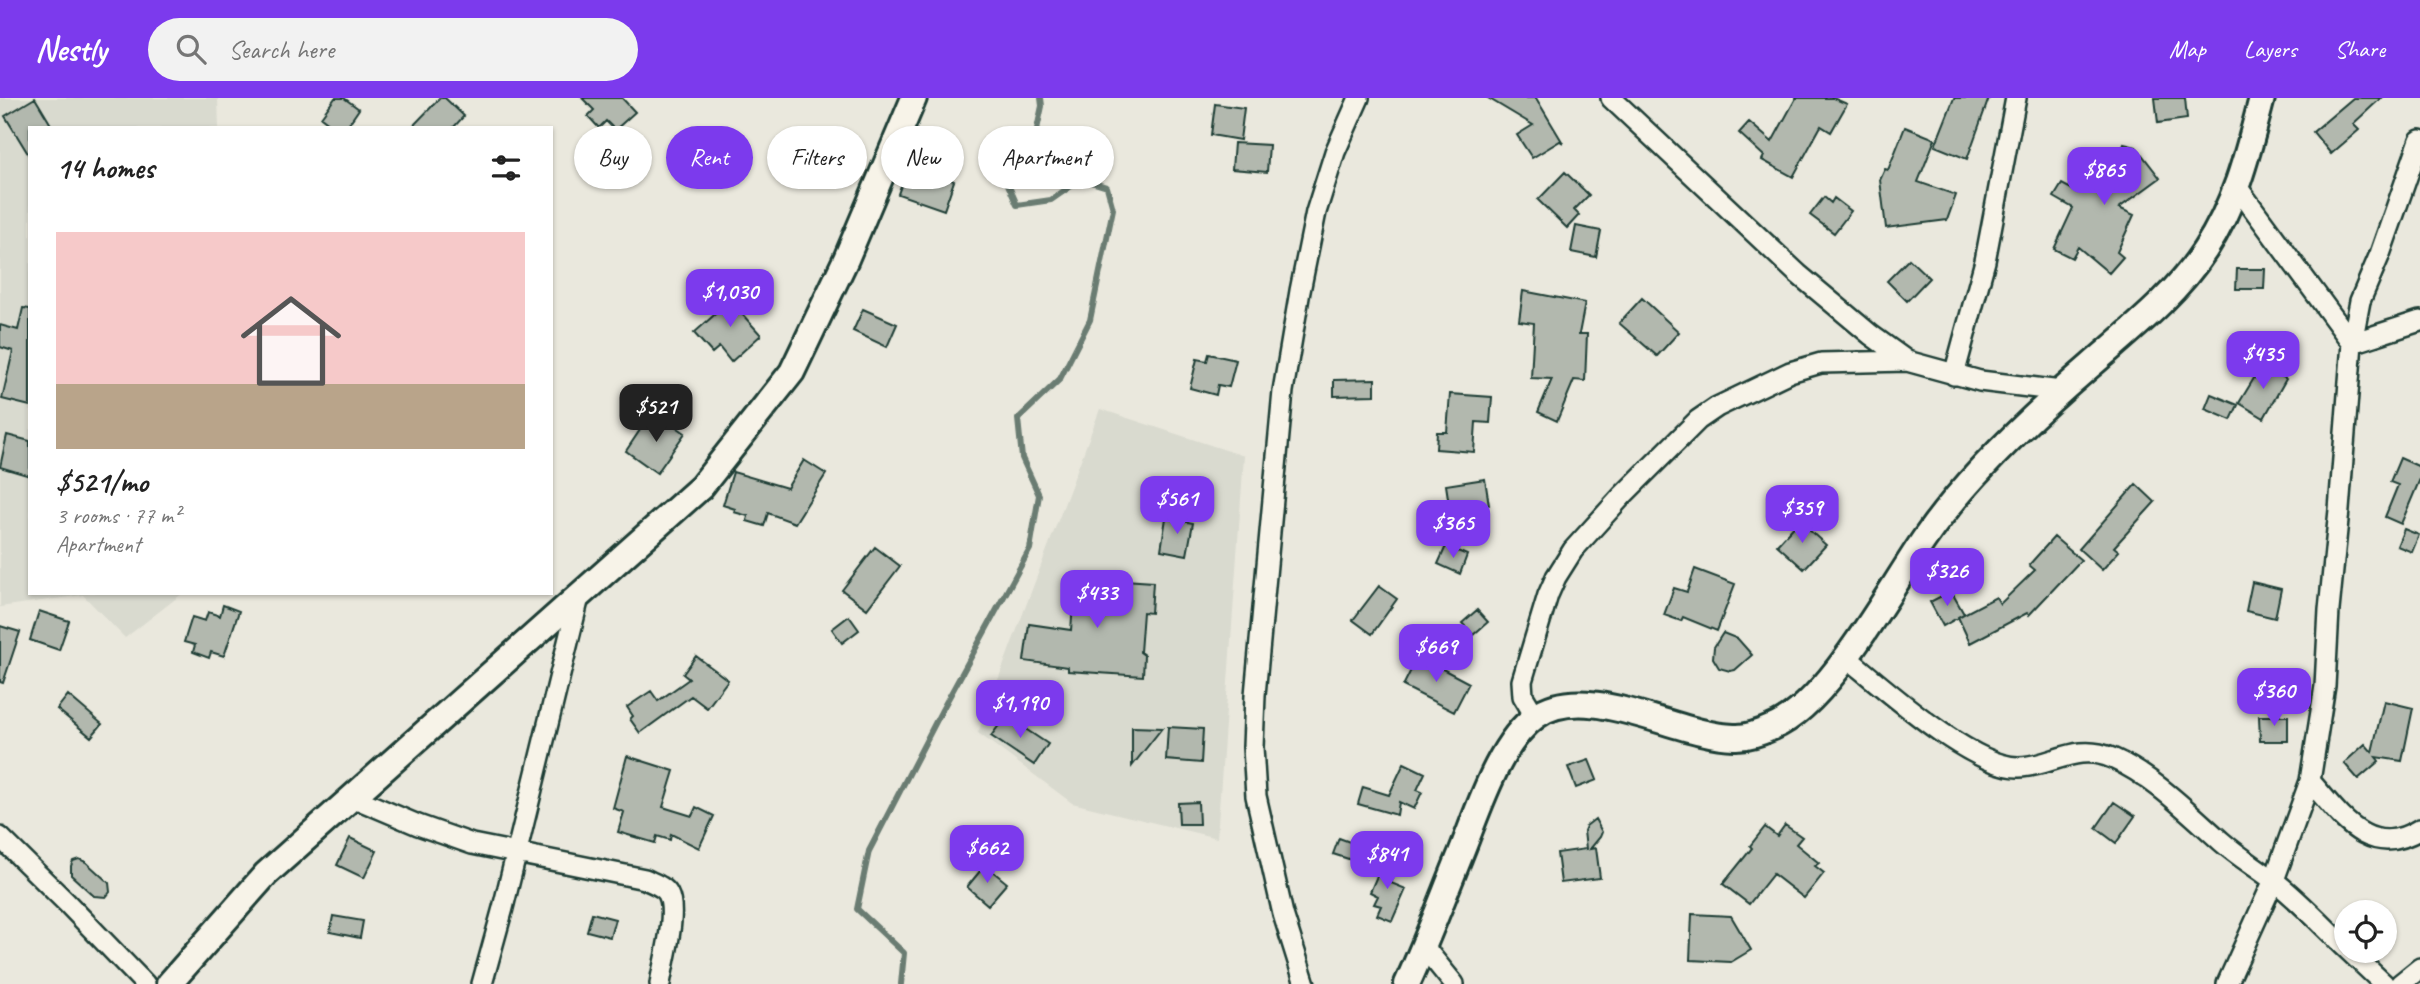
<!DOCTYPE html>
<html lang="en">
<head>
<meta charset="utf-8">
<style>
	body { margin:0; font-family:Caveat,sans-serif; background:#f2f2f2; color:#222; height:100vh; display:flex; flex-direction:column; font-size:26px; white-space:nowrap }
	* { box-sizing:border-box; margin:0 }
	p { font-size:23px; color:#767676 }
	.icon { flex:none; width:38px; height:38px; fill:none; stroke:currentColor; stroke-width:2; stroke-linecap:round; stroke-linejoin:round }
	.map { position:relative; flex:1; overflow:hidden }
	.details { position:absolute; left:28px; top:28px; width:525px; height:469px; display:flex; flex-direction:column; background:#fff; border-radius:0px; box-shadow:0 2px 5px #0004 }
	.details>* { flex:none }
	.guide { position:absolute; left:574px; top:28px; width:665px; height:63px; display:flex; gap:14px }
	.fabs { position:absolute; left:2334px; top:802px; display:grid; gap:14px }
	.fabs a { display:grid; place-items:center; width:63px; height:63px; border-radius:50%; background:#fff; box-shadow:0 2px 5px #0004; font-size:35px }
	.price { position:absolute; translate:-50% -60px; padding:0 16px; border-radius:14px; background:#7c3aed; color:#fff; font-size:23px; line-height:46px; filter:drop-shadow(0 2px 4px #0008) }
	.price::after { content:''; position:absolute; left:50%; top:42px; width:21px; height:16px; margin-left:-10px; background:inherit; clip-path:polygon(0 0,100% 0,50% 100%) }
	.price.on { background:#222; color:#fff }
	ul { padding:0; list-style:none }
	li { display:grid; align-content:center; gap:14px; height:371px; padding:0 28px }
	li+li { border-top:2px solid #e0e0e0 }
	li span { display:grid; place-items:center; height:217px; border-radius:0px; color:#555 }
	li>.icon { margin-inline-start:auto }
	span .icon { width:126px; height:126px; fill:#fffc; stroke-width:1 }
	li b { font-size:30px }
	h2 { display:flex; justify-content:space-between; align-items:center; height:84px; padding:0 28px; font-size:30px }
	.pill { padding:0 24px; border-radius:32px; background:#fff; box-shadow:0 2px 5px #0004; font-size:24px; line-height:63px }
	.pill.on { background:#7c3aed; color:#fff }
	header { display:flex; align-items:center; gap:42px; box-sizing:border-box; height:98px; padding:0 35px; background:#7c3aed; color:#fff }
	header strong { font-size:33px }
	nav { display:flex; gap:38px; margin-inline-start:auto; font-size:24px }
	.search { width:490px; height:63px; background:#f2f2f2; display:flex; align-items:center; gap:18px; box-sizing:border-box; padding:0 24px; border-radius:38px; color:#767676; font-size:26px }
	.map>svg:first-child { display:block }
	.built { fill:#d9dacf }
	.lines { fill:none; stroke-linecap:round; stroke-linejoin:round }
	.stream { stroke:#6a7c72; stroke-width:6 }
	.building { fill:#b2b8ae; stroke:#1f3d34; stroke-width:2 }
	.minor-casing { stroke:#1f3d34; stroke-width:24 }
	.tertiary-casing { stroke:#1f3d34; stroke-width:30 }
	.minor { stroke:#f7f3e8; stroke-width:19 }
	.tertiary { stroke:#f7f3e8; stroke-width:24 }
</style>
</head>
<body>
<header>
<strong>Nestly</strong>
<div class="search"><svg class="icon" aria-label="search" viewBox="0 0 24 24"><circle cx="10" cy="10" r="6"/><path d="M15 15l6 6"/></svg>Search here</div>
<nav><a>Map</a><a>Layers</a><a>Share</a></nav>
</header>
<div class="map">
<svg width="2420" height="886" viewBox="0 0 2420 886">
	<rect width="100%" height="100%" fill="#eae8dd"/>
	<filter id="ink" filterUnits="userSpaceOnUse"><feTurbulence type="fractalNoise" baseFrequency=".0143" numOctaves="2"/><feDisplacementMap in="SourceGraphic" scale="14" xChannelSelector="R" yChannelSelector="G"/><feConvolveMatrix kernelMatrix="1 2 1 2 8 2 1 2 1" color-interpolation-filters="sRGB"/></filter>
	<g filter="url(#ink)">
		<path class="built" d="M 0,0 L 218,0 L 219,30 L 30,30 L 30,495 L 183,495 L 125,540 L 83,497 L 0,509 Z
			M 1100,311 L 1244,358 L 1217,740 L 1072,705 L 978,635 Z"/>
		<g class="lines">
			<path class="stream" d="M 901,886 L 904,855 L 857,811 L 869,753 L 942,612 L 1030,451 L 1039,397 L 1022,360 L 1018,321 L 1060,281 L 1090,222 L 1113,111 L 1107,89 L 1081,81 L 1051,102 L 1017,107 L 1007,84 L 1029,68 L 1042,8 L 1041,0"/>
		</g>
		<path class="building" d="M 35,0 L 53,30 L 30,30 L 30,59 L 5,18 Z
			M 335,0 L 344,0 L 359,11 L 346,30 L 335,30 L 321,19 Z
			M 440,0 L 445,0 L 464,18 L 453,30 L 411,30 Z
			M 582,0 L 622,0 L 635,14 L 615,32 L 606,23 L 599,30 L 588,18 L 594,12 Z
			M 1488,0 L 1536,0 L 1563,45 L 1560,43 L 1532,60 L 1517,37 L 1533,27 Z
			M 1796,0 L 1833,0 L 1847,6 L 1831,34 L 1821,28 L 1793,79 L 1762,62 L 1764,58 L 1739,35 L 1749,24 L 1772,44 Z
			M 1954,0 L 1989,0 L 1967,61 L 1935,48 Z
			M 2155,0 L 2185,0 L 2187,21 L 2158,25 Z
			M 2353,0 L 2381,0 L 2353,26 L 2359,32 L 2331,56 L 2313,34 Z
			M 1215,6 L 1244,10 L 1240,42 L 1211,37 Z
			M 1905,29 L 1935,41 L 1918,84 L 1956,97 L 1947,122 L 1886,130 L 1880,82 L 1885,71 L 1888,72 Z
			M 1234,45 L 1269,47 L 1267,74 L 1232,71 Z
			M 2124,46 L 2136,49 L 2160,80 L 2119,110 L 2134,117 L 2117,154 L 2123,159 L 2109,175 L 2078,149 L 2072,160 L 2054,151 L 2073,110 L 2054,99 L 2062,86 L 2077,94 L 2094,58 L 2117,66 Z
			M 909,66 L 954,83 L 944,112 L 898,96 Z
			M 1565,74 L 1589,97 L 1574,112 L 1579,117 L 1567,130 L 1538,102 Z
			M 1824,99 L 1831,105 L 1834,100 L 1851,113 L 1834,135 L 1810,117 Z
			M 1576,128 L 1601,133 L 1596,159 L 1571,154 Z
			M 1909,161 L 1929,180 L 1907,203 L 1887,183 Z
			M 2237,171 L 2265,171 L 2264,191 L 2236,191 Z
			M 741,193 L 753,206 L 742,216 L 761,237 L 731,264 L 719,249 L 712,255 L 694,235 Z
			M 1523,193 L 1585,205 L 1579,236 L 1587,236 L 1585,283 L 1574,282 L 1557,323 L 1538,314 L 1552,281 L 1531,280 L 1534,225 L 1519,223 Z
			M 1642,200 L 1679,234 L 1657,258 L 1619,225 Z
			M 23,210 L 30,211 L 30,308 L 2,301 L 13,253 L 0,249 L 0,227 L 18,232 Z
			M 863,211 L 897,226 L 887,249 L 853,233 Z
			M 1209,256 L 1236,262 L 1229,289 L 1218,287 L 1216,297 L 1190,290 L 1197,261 L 1207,263 Z
			M 2262,267 L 2286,281 L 2264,320 L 2239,305 Z
			M 1375,281 L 1375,297 L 1334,298 L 1334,282 Z
			M 1450,296 L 1492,299 L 1490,325 L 1476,324 L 1474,354 L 1436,351 L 1437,334 L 1447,334 Z
			M 2211,296 L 2238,307 L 2231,322 L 2205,311 Z
			M 661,318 L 685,335 L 657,375 L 626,353 L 644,326 L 652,332 Z
			M 7,337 L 30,343 L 30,378 L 0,369 Z
			M 2400,360 L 2420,369 L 2420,381 L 2401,426 L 2385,419 L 2398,387 L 2390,384 Z
			M 804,362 L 826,376 L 795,425 L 768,415 L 764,428 L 747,423 L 748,418 L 734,414 L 735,411 L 723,407 L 733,374 L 787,390 Z
			M 1485,381 L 1489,407 L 1450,413 L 1446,387 Z
			M 2136,386 L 2155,404 L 2114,449 L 2119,453 L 2102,472 L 2079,451 Z
			M 1166,420 L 1193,425 L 1187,457 L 1161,452 Z
			M 1799,423 L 1826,447 L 1804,471 L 1777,447 Z
			M 2404,431 L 2419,437 L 2412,454 L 2397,448 Z
			M 2054,439 L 2081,462 L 2029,517 L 2027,515 L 1970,545 L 1958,519 L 1996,499 L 2000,506 L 2035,472 L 2029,467 Z
			M 1446,448 L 1467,457 L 1460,476 L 1438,466 Z
			M 875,449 L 900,468 L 867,511 L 842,492 Z
			M 1695,471 L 1735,486 L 1717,533 L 1683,519 L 1681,523 L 1664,517 L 1674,490 L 1687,494 Z
			M 1109,481 L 1153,484 L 1151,515 L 1143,514 L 1140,554 L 1144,557 L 1143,578 L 1068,573 L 1068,569 L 1024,563 L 1029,526 L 1071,532 L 1075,482 L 1109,485 Z
			M 2252,484 L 2281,491 L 2275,520 L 2246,513 Z
			M 1379,488 L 1397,501 L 1372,536 L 1353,522 Z
			M 1951,493 L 1964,516 L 1943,528 L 1930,504 Z
			M 223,507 L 239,513 L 224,558 L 211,554 L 209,560 L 193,554 L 195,547 L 184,544 L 192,519 L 205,523 L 208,514 L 220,518 Z
			M 1477,512 L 1488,524 L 1473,537 L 1462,525 Z
			M 39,513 L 69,523 L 59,552 L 30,542 Z
			M 849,518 L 859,532 L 842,545 L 832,531 Z
			M 0,528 L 20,534 L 3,585 L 0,584 Z
			M 1723,535 L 1738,541 L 1752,557 L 1735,572 L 1730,573 L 1719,570 L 1713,560 L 1714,549 Z
			M 696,558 L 728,582 L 707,610 L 691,598 L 640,635 L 630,621 L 633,618 L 627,609 L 651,593 L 658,603 L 689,581 L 683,576 Z
			M 1418,558 L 1469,585 L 1454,614 L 1403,588 Z
			M 68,597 L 102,626 L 91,639 L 57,611 Z
			M 2384,603 L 2413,610 L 2402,663 L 2376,659 L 2379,663 L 2358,681 L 2344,665 L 2365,646 L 2372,654 Z
			M 1006,618 L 1048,646 L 1034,667 L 991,638 Z
			M 2259,618 L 2288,618 L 2288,643 L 2260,643 Z
			M 1132,629 L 1162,630 L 1132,668 Z
			M 1168,629 L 1203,631 L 1201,665 L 1166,662 Z
			M 627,658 L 674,673 L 663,709 L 692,718 L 696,709 L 714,718 L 699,750 L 671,736 L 670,742 L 657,738 L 655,745 L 618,734 L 624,714 L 613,710 Z
			M 1589,662 L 1597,682 L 1576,690 L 1568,669 Z
			M 1404,665 L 1425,675 L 1417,692 L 1422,694 L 1414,711 L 1399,704 L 1397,717 L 1358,706 L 1363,689 L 1389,697 Z
			M 1198,704 L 1199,726 L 1179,726 L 1178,705 Z
			M 2114,704 L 2135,718 L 2116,745 L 2096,730 Z
			M 1595,721 L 1602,734 L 1600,739 L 1590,751 L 1596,750 L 1600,780 L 1561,785 L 1557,755 L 1586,751 L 1584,733 L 1586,728 Z
			M 1785,727 L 1802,739 L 1796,746 L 1819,765 L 1815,768 L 1824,775 L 1804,800 L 1773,776 L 1749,806 L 1723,786 L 1752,750 L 1750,748 L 1765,729 L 1777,738 Z
			M 350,740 L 377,753 L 364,780 L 337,767 Z
			M 1339,740 L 1369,751 L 1364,766 L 1333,756 Z
			M 1386,757 L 1396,770 L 1391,785 L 1406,791 L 1392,823 L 1377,817 L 1381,808 L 1374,806 L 1378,798 L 1370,794 Z
			M 79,761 L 86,764 L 109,785 L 110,794 L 106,799 L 94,798 L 71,777 L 71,768 L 73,763 Z
			M 985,767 L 1007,785 L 988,807 L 967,789 Z
			M 592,815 L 615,821 L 610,839 L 587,833 Z
			M 1692,816 L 1731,818 L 1751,852 L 1731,864 L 1690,862 Z
			M 333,818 L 363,823 L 360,840 L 330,834 Z"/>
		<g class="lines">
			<defs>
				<path id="minor" d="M 1611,0 L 1798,176 L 1871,237 L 1907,263 L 1980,283 L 2061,293
					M 2420,42 L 2380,156 L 2360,203 L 2352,245 L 2420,223
					M 1954,277 L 1985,163 L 2016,0
					M 1846,559 C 1883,589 1972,670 2019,669 C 2051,669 2076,644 2112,660 C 2153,678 2189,715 2222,744 C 2238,758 2256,769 2273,782 C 2299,802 2323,828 2347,851
					M 1535,618 L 1523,598 L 1522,583 L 1548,497 L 1556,479 L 1573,452 L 1622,398 L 1698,322 L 1717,309 L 1790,274 L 1821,265 L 1907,263
					M 2310,683 C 2341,718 2369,763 2420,731
					M 352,699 L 418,727 L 472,746 L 645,781 C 652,785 664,788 668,796 C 678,815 663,865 660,886
					M 0,739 L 67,805 L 145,886
					M 1424,849 L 1454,886
					M 2348,852 L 2384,886
					M 482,886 L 503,810 L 580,495
					M 1305,886 L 1283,816 L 1256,698 L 1253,649 L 1255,597 L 1283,293 L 1300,193 L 1316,114 L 1335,54 L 1359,0
					M 2227,886 L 2274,782 L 2310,683 L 2325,588 L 2329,512 L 2339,412 L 2352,245 L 2238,90
					M 2400,886 L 2420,870"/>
				<path id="tertiary" d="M 169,886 L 266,776 L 701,389 L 792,274 L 846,161 L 914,0
					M 1407,886 C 1426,845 1442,802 1459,760 C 1477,717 1497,646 1536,618 C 1586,581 1677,638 1734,639 C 1746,640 1762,634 1773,629 C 1829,606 1890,490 1925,440 C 1968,378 2033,317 2090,268 C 2131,232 2175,198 2205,152 C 2236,105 2248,54 2262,0"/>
			</defs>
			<use href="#minor" class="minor-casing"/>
			<use href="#tertiary" class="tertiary-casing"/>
			<use href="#minor" class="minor"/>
			<use href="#tertiary" class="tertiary"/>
		</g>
	</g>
</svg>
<div class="fabs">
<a><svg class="icon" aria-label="locate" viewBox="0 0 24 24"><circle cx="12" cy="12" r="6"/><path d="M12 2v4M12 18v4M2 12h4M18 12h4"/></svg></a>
</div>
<b class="price" style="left:2104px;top:109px">$865</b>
<b class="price" style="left:730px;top:231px">$1,030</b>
<b class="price" style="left:2263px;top:293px">$435</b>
<b class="price on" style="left:656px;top:346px">$521</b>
<b class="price" style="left:1177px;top:438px">$561</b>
<b class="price" style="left:1802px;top:447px">$359</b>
<b class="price" style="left:1453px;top:462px">$365</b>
<b class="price" style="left:1947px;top:510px">$326</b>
<b class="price" style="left:1097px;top:532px">$433</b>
<b class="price" style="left:1436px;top:586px">$669</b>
<b class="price" style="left:2274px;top:630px">$360</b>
<b class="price" style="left:1020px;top:642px">$1,190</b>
<b class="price" style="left:987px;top:787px">$662</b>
<b class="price" style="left:1387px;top:793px">$841</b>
<div class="guide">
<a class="pill">Buy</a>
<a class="pill on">Rent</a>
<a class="pill">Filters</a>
<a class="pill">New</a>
<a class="pill">Apartment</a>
</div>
<section class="details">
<h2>14 homes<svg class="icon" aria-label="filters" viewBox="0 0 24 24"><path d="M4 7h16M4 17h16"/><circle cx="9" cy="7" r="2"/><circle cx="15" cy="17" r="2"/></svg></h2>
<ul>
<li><span style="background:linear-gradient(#f6c9c9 70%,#b9a48a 0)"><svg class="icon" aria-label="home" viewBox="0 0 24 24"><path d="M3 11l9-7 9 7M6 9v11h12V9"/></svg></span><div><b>$521/mo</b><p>3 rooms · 77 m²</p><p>Apartment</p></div></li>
</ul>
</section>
</div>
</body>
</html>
